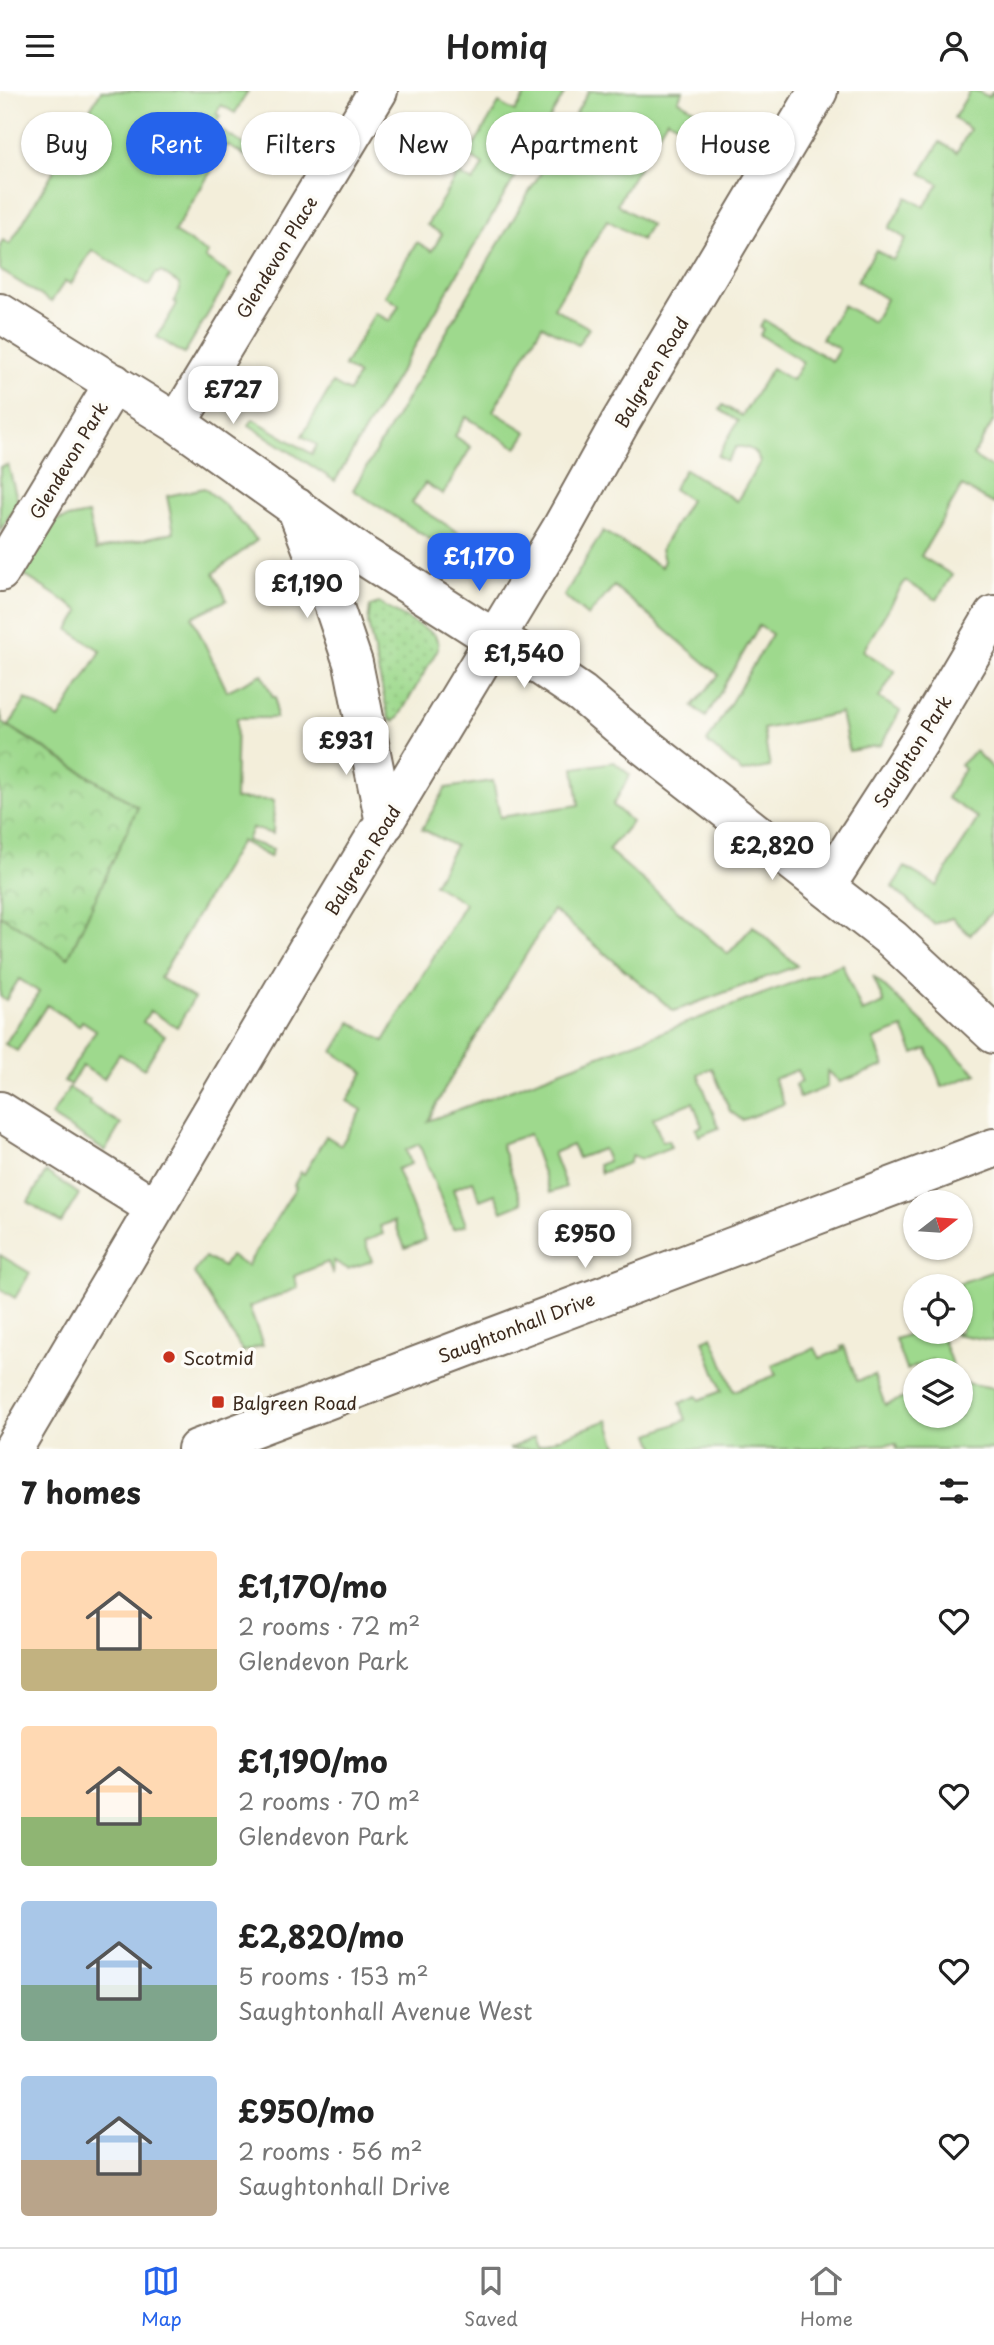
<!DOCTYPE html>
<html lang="en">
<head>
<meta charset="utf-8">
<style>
	body { margin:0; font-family:"Playpen Sans",sans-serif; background:#f6f6f6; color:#222; height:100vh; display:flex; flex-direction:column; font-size:26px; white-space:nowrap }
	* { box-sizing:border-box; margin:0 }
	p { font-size:23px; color:#767676 }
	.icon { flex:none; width:38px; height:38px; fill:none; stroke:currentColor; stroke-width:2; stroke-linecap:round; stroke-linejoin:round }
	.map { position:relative; height:1358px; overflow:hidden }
	.details { display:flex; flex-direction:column; background:#fff; flex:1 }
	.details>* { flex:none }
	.hud { position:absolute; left:21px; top:21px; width:952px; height:63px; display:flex; gap:14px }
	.needle { width:46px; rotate:73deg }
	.buttons { position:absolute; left:903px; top:1099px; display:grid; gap:14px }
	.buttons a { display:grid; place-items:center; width:70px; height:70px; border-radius:50%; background:#fff; box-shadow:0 2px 5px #0004; font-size:35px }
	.price { position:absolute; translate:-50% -60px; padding:0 16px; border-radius:14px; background:#fff; color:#222; font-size:23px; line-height:46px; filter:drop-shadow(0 2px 4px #0008) }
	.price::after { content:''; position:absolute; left:50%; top:42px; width:21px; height:16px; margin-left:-10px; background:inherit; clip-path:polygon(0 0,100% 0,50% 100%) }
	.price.selected { background:#2563eb; color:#fff }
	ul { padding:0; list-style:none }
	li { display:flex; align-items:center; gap:21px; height:175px; padding:0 21px }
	li span { display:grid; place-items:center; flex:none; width:196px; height:140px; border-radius:7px; color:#555 }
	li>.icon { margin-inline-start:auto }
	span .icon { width:84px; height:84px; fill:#fffc; stroke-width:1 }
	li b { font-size:30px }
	h2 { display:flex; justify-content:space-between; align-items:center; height:84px; padding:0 21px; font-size:30px }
	.chip { padding:0 24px; border-radius:32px; background:#fff; box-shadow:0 2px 5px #0004; font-size:24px; line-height:63px }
	.chip.selected { background:#2563eb; color:#fff }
	header { display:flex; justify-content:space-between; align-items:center; height:91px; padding:0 21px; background:#fff; font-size:32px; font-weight:600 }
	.tabs { display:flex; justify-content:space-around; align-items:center; height:98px; border-top:2px solid #e0e0e0; background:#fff; font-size:19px; color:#767676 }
	.tabs a { display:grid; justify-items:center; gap:4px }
	.tabs .selected { color:#2563eb }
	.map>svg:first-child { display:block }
	.grass { fill:url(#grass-dots); stroke:#6c8256; stroke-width:2 }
	.park { fill:url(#park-crowns); stroke:#6c8256; stroke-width:2 }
	.garden { fill:#9ed98d; stroke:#6c8256; stroke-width:2 }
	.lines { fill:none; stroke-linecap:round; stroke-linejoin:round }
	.minor-casing { stroke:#7b6f60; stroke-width:42 }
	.minor { stroke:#fff; stroke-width:38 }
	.poi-dot { fill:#c8321e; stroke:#fdfcf7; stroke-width:2.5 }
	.labels { text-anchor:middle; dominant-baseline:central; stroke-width:7; stroke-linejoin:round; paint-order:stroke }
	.street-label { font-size:18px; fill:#3b2a1e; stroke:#fdfcf7 }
	.poi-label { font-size:18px; fill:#3b2a1e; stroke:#fdfcf7; text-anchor:start }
</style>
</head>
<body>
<header><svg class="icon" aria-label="menu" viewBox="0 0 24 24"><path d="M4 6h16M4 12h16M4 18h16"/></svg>Homiq<svg class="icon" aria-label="person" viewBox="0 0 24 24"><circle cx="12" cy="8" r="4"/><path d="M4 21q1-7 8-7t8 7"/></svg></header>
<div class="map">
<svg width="994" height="1358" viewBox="0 0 994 1358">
	<defs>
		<pattern id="grass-dots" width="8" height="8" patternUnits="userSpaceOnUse" patternTransform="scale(1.75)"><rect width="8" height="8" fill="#9ed98d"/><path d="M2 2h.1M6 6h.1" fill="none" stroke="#89ba79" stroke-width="1.8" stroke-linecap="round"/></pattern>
		<pattern id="park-crowns" width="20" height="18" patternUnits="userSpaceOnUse" patternTransform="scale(1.75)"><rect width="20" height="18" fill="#9ed98d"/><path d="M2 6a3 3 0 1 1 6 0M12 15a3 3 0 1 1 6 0" fill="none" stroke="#89ba79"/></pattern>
	</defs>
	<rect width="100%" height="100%" fill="#fdfcf7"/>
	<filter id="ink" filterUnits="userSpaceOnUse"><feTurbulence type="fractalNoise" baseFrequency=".0143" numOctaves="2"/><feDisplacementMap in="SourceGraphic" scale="14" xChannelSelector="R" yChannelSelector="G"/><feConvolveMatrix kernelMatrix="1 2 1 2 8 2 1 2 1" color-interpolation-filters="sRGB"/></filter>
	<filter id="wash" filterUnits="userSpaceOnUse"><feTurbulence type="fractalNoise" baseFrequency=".00686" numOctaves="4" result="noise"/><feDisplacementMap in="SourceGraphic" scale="28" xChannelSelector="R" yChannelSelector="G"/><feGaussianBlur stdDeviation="1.57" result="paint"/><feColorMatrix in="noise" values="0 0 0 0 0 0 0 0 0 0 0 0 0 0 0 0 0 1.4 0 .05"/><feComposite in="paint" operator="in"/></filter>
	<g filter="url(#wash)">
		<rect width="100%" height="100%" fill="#f3eeda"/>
		<path class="grass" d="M 379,512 L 434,543 L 438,551 L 438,558 L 398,627 L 394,630 L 390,629 L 388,625 L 368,532 L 370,515 Z"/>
		<path class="park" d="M 0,621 L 3,632 L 138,716 L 68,868 L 0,824 Z"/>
		<path class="garden" d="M 101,0 L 248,0 L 235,22 L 221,14 L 216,23 L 220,25 L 214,35 L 261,64 L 260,65 L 264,68 L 261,74 L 227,54 L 174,141 L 208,162 L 205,167 L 231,184 L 184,263 L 157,246 L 177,213 L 174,210 L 180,198 L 179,193 L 161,181 L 155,183 L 149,194 L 92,159 L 71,193 L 65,190 L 51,211 L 0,179 L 0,154 L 3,149 L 10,153 L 62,66 L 27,44 L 37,27 L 72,48 Z
			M 520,0 L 566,0 L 335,390 L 249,334 L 253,328 L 312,363 L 317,354 L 302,345 L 333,292 L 349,301 L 358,284 L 344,275 L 375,222 L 390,230 L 399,214 L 385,205 L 417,151 L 432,160 L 442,143 L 427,134 L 458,82 L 473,91 L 483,74 L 468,64 L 499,12 L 515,21 L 525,4 Z
			M 589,0 L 683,0 L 678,9 L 712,29 L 702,48 L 667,28 L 617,113 L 650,134 L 641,149 L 607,129 L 554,217 L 589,237 L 578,254 L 542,234 L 493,320 L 527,341 L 517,357 L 466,326 L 455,345 L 471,356 L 443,403 L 425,392 L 412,412 L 464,445 L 453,463 L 353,399 Z
			M 970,0 L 978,0 L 988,6 L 994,0 L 994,329 L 973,365 L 994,378 L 994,413 L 962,395 L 921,465 L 952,484 L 937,509 L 905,490 L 863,560 L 895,580 L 879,607 L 900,620 L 881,654 L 849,660 L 841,622 L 763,638 L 770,676 L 742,681 L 707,651 L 772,543 L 759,535 L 706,626 L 693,615 L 719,584 L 614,495 L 588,525 L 564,505 L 603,440 L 661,476 L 664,470 L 661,458 L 690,409 L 673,398 L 685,378 L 737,410 L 760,371 C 756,359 748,355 736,356 L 727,370 L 718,365 L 738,330 L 720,319 L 723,314 L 742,325 L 772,277 L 792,289 L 803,271 L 760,244 L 763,238 L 760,236 L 764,229 L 832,270 L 839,258 L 822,248 L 843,214 L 873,231 L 886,208 L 857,190 L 876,159 L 893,169 L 906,148 L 889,137 L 907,106 L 924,116 L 939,93 L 921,82 L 940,51 L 957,61 L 970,38 L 954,27 Z
			M 8,374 L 18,411 L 0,440 L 0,376 Z
			M 204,397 L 225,414 L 257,449 L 214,482 L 227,509 L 192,526 L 227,600 L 262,583 L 273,606 L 276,606 L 276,627 L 237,627 L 235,708 L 274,709 L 273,743 L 252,737 L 247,750 L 273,758 L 270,766 L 241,750 L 160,887 L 194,907 L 177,936 L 150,920 L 143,931 L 165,944 L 144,978 L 119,963 L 104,988 L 82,975 L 70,994 L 64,991 L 96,939 L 82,930 L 79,935 L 47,914 L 17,960 L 5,953 L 39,901 L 19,888 L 6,909 L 0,905 L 0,824 L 68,867 L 138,716 L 9,635 L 26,608 L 59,628 L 101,560 L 69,539 L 80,520 L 21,482 L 53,430 L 88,423 L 96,459 L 174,441 L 167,405 Z
			M 975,660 L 994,679 L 994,819 L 970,844 L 952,827 L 934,833 L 892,796 L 905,776 L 937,795 L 978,727 L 947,707 L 964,678 L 960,674 Z
			M 614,671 L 630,684 L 613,714 L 632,731 L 608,759 L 728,863 L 753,835 L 797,875 L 674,920 L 553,819 L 447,994 L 428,1030 L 842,873 L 862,921 L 884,912 L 873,885 L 977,983 L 942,996 L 927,958 L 914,963 L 903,937 L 874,948 L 884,975 L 840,991 L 827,979 L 827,996 L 800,1007 L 795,994 L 802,991 L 797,979 L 774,988 L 784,1013 L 742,1029 L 730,1020 L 712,977 L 698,983 L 719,1037 L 699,1045 L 696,1038 L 702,1035 L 693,1011 L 653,1027 L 662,1050 L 668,1049 L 671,1056 L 641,1068 L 632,1064 L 629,1072 L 601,1082 L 598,1074 L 608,1070 L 603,1058 L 578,1067 L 572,1054 L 553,1062 L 566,1096 L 550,1102 L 529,1043 L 501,1053 L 522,1112 L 502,1120 L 495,1103 L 480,1109 L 473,1090 L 453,1098 L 466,1134 L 453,1138 L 419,1053 L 406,1059 L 411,1073 L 397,1078 L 425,1149 L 405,1157 L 394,1130 L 380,1135 L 383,1143 L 365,1150 L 372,1170 L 348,1178 L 334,1170 L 333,1183 L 328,1171 L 294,1185 L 298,1197 L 249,1216 L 263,1254 L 243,1261 L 194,1182 L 205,1166 L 223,1176 L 230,1165 L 247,1175 L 296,1096 L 294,1094 L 301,1081 L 304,1083 L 326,1045 L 341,1054 L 362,1019 L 347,1010 L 364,981 L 333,961 L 351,931 L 384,950 L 465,812 L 434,793 L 455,755 L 422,738 L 446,697 L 493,690 L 500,726 L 579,714 L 574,677 Z
			M 69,997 L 90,1010 L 89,1013 L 121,1033 L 105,1060 L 51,1025 Z
			M 46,1081 L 79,1103 L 61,1132 L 28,1111 Z
			M 0,1164 L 30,1182 L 15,1207 L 0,1198 Z
			M 994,1180 L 994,1250 L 955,1243 L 954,1241 L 961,1241 L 961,1195 L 951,1195 Z
			M 916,1241 L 940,1241 L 954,1279 L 936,1279 L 932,1269 L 906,1279 L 895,1248 Z
			M 712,1245 L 734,1300 L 776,1284 L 772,1274 L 815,1257 L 820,1267 L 842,1259 L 841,1256 L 844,1255 L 857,1290 L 874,1284 L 885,1314 L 915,1303 L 915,1325 L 961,1325 L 961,1291 L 994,1297 L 994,1358 L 897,1358 L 896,1353 L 826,1356 L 826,1358 L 656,1358 L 650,1343 L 686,1329 L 680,1312 L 697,1305 L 699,1309 L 722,1300 L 703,1249 Z
			M 608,1329 L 618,1358 L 509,1358 L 534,1346 L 538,1355 Z"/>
	</g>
	<g filter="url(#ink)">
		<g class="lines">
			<defs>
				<path id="minor" d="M 0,222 L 177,332 L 364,465 L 477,537 L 517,559 L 582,603 L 628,642 L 892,848 L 994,943
					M 177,332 L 378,0
					M 296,416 L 331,507 L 353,572 L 385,732
					M 0,481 L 114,292
					M 826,795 L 919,651 L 994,524
					M 0,1020 L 155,1117
					M 13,1358 L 315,846 L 561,438 L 621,330 L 818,0
					M 197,1358 L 994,1057"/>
			</defs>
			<use href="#minor" class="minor-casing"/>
			<use href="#minor" class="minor"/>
		</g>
	</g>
	<g class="poi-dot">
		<circle cx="169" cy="1266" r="7"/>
		<rect x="211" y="1304" width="14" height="14" rx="3.5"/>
	</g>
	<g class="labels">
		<g class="street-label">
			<text transform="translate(276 166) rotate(-59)">Glendevon Place</text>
			<text transform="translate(651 281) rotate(-59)">Balgreen Road</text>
			<text transform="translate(68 369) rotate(-59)">Glendevon Park</text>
			<text transform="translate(912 660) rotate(-58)">Saughton Park</text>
			<text transform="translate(362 769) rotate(-58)">Balgreen Road</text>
			<text transform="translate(516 1236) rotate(-21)">Saughtonhall Drive</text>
		</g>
		<g class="poi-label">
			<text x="183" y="1266">Scotmid</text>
			<text x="232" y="1311">Balgreen Road</text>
		</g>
	</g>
</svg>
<div class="buttons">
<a><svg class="needle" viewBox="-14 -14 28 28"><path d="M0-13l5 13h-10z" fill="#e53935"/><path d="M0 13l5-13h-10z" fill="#767676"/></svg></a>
<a><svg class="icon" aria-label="locate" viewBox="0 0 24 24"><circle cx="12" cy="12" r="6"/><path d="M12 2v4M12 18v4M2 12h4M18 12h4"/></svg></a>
<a><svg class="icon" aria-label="layers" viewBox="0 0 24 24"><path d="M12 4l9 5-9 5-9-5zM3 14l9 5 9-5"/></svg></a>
</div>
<b class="price" style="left:233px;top:335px">£727</b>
<b class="price selected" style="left:479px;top:502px">£1,170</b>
<b class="price" style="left:307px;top:529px">£1,190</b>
<b class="price" style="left:524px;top:599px">£1,540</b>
<b class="price" style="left:346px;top:686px">£931</b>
<b class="price" style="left:772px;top:791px">£2,820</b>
<b class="price" style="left:585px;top:1179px">£950</b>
<div class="hud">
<a class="chip">Buy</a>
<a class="chip selected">Rent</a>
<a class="chip">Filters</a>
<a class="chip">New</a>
<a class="chip">Apartment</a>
<a class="chip">House</a>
</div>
</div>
<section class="details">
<h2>7 homes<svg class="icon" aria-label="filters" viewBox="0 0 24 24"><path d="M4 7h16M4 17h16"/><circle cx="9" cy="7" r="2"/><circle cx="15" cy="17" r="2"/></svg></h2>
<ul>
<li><span style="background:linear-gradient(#ffd9b3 70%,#c2b280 0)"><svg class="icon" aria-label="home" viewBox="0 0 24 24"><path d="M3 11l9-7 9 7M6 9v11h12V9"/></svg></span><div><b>£1,170/mo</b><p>2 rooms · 72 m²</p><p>Glendevon Park</p></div><svg class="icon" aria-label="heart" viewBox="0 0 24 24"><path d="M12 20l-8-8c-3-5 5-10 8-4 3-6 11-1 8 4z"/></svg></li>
<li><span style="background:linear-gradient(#ffd9b3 65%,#8fb573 0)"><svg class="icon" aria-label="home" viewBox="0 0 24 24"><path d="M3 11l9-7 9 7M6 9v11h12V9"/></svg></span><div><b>£1,190/mo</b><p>2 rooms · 70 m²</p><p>Glendevon Park</p></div><svg class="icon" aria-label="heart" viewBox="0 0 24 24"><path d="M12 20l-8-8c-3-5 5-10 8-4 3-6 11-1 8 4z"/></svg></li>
<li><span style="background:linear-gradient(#a9c7e8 60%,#7fa58c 0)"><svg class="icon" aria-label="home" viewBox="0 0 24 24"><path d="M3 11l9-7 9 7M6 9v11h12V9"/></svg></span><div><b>£2,820/mo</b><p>5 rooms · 153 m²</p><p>Saughtonhall Avenue West</p></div><svg class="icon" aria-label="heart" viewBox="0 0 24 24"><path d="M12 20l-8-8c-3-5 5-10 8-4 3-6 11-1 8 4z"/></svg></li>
<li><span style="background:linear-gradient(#a9c7e8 60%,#b9a48a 0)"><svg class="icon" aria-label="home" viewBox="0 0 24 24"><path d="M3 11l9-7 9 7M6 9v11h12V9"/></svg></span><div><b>£950/mo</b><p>2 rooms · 56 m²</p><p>Saughtonhall Drive</p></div><svg class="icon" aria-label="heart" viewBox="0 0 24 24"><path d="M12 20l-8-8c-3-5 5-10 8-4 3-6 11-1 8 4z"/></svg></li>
</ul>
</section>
<nav class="tabs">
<a class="selected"><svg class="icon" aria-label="map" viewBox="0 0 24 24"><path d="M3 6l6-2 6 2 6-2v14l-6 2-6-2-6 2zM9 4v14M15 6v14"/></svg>Map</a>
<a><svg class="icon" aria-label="saved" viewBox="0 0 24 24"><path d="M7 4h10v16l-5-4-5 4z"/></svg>Saved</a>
<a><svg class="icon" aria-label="home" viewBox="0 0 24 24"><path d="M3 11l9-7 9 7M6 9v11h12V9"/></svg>Home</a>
</nav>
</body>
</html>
